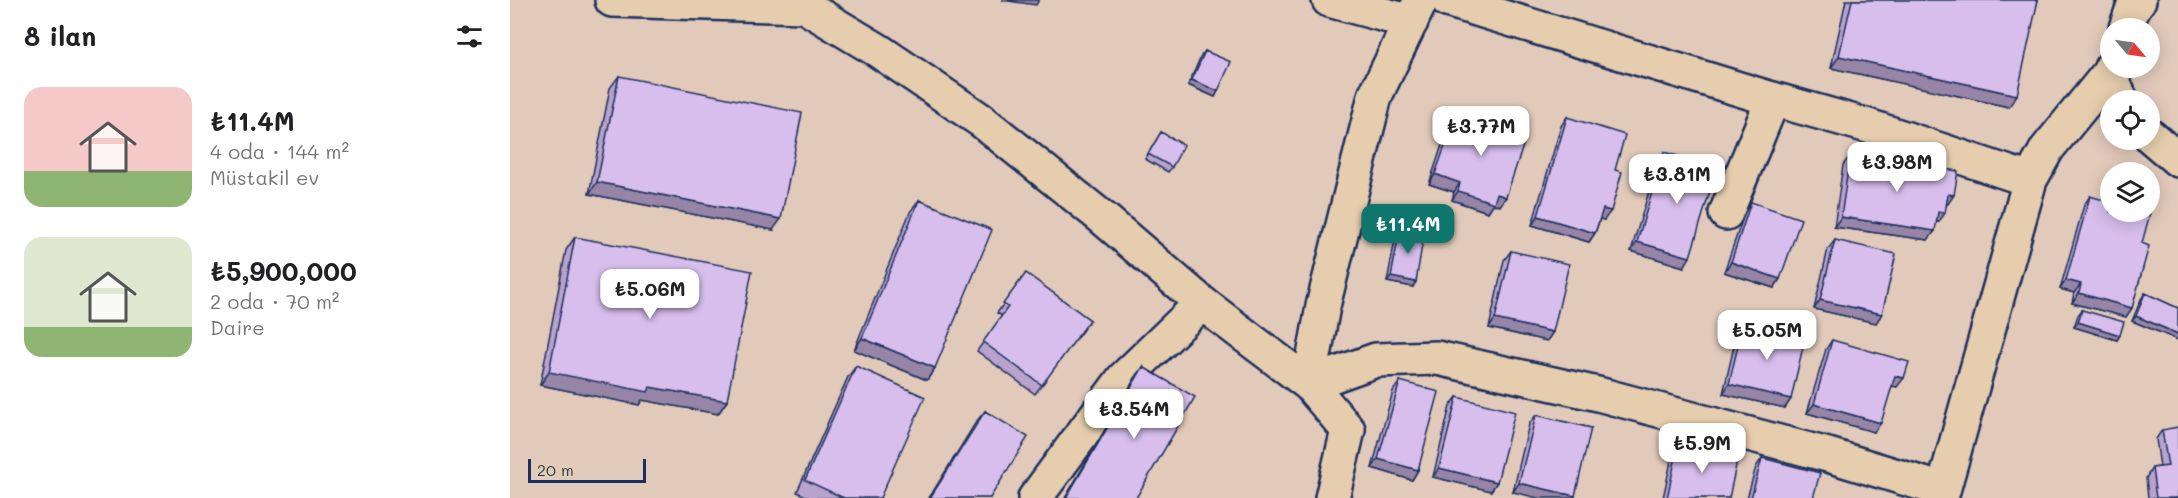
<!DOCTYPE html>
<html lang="tr">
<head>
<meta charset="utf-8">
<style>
	body { margin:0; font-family:Mali,sans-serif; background:#f6f6f6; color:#202124; height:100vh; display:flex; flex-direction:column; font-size:22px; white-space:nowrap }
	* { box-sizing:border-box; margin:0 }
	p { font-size:20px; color:#757577 }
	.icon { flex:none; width:33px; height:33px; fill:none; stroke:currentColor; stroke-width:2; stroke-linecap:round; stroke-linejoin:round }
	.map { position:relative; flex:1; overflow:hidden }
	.side { display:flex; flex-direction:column; background:#fff; width:510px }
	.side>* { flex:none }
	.needle { width:39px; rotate:119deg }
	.controls { position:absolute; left:1590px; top:18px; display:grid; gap:12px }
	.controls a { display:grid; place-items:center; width:60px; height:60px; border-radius:50%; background:#fff; box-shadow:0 3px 15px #0003; font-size:30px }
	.scale { position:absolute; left:18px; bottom:15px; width:118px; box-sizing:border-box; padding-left:6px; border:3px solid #1b2f5e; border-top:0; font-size:16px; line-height:21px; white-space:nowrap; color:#1b2f5e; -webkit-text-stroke:4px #e5cdad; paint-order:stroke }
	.price { position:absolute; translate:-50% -51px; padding:0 14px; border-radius:12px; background:#fff; color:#222; font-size:20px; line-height:39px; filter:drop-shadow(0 2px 3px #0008) }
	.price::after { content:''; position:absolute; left:50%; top:36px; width:18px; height:14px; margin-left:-9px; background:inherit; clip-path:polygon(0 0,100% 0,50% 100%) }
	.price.selected { background:#0f766e; color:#fff }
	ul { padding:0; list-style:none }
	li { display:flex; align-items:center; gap:18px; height:150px; padding:0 24px }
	li span { display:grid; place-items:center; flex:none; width:168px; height:120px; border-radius:18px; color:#555 }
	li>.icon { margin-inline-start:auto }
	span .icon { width:72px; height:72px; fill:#fffc; stroke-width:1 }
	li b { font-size:26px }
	h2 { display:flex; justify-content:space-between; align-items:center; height:72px; padding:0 24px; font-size:26px }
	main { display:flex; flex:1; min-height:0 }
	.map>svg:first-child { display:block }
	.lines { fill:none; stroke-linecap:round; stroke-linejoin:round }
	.street-casing { stroke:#1b2f5e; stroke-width:38 }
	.secondary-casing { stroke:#1b2f5e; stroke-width:38 }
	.street { stroke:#e5cdad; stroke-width:33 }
	.secondary { stroke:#e5cdad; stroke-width:33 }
	.wall { fill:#b9a3cc; stroke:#1b2f5e; stroke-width:1.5 }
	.shaded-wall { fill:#9685a6; stroke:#1b2f5e; stroke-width:1.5 }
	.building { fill:#d7beed; stroke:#1b2f5e; stroke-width:1.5 }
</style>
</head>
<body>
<main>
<section class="side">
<h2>8 ilan<svg class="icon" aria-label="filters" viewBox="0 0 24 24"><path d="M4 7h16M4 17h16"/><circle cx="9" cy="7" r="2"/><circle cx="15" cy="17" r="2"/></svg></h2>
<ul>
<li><span style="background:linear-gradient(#f6c9c9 70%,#8fb573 0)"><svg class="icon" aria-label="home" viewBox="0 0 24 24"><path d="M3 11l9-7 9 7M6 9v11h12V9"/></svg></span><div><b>₺11.4M</b><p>4 oda · 144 m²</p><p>Müstakil ev</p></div></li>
<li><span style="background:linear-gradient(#dfe7d0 75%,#8fb573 0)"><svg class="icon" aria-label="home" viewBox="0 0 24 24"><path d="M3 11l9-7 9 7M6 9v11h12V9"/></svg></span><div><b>₺5,900,000</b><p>2 oda · 70 m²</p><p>Daire</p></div></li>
</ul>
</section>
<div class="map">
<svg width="1668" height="498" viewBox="0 0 1668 498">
	<rect width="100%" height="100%" fill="#e2caba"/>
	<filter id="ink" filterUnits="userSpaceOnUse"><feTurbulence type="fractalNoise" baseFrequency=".0167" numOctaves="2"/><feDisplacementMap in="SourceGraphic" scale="12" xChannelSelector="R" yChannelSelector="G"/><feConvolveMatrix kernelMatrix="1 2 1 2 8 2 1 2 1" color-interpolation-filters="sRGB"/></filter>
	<g filter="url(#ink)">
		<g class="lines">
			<defs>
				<path id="street" d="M 102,0 L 294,6
					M 294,0 L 294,6 L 369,51 L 472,121 L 594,219 L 692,303 L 799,384 L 838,430 L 822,498
					M 819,0 L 901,22
					M 911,0 L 865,96 L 813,306 L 799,384 L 866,360 L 927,358 L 1088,394 L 1318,455 L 1433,490
					M 937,0 L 1252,96 L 1355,125 L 1520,180
					M 1216,213 L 1263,99
					M 525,498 L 613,379 L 692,303
					M 1431,498 L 1520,180 L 1537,149 L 1599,73"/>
				<path id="secondary" d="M 1616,28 L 1623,8 L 1629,0
					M 1601,68 L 1599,73 L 1611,100
					M 1640,136 L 1668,160"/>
			</defs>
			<use href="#street" class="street-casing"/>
			<use href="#secondary" class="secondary-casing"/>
			<use href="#street" class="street"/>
			<use href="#secondary" class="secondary"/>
		</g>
		<path class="wall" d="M 1336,0 L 1528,0 L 1499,107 L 1321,68 Z
			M 695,51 L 708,91 L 705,97 L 678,85 L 691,56 Z
			M 109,76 L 263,230 L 79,194 L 100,88 Z
			M 953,111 L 1002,135 L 996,197 L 990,206 L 983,204 L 978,212 L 942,200 L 944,192 L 919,184 L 936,133 L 943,124 L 945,125 L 947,120 Z
			M 1057,117 L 1094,220 L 1090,219 L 1085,233 L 1079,242 L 1022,225 L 1051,126 Z
			M 651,132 L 662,167 L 658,172 L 635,159 Z
			M 1154,152 L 1174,267 L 1121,251 L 1148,161 Z
			M 1340,156 L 1438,204 L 1437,204 L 1429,222 L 1426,222 L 1418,240 L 1324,227 L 1333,165 Z
			M 1580,196 L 1632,243 L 1622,308 L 1616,317 L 1562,303 L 1564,293 L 1550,289 L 1574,205 Z
			M 409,200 L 425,368 L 417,380 L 344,350 L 400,212 Z
			M 1241,202 L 1270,279 L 1264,288 L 1214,272 L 1235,212 Z
			M 890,229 L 903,287 L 877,282 L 886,234 Z
			M 65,237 L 217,401 L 208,414 L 132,400 L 129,405 L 30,385 L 56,250 Z
			M 1325,240 L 1372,314 L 1366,323 L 1304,309 L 1318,249 Z
			M 1001,251 L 1043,332 L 1037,341 L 979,328 L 994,260 Z
			M 516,273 L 580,320 L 525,394 L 467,351 L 492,316 L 487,313 Z
			M 1635,293 L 1668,308 L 1668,340 L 1622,321 L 1631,299 Z
			M 1572,310 L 1610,335 L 1607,340 L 1564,327 L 1568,315 Z
			M 1233,324 L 1281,399 L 1275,408 L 1213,394 L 1227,333 Z
			M 1322,340 L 1387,387 L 1382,386 L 1364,432 L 1297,413 L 1316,349 Z
			M 346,366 L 370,498 L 300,498 L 287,492 L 338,377 Z
			M 633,367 L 626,498 L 555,498 L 625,378 Z
			M 890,381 L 908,470 L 902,480 L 862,468 L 883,391 Z
			M 947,397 L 987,482 L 981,491 L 923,477 L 940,406 Z
			M 475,411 L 480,498 L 419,498 L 466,422 Z
			M 1026,415 L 1081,428 L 1003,492 L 1019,424 Z
			M 1652,430 L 1668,498 L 1638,498 L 1636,478 L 1642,468 L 1650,467 L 1646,439 Z
			M 1169,443 L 1219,498 L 1153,498 L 1163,452 Z
			M 1252,458 L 1303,498 L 1237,498 L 1246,467 Z"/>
		<path class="shaded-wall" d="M 492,0 L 529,0 L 526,5 Z
			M 1329,56 L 1507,95 L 1499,107 L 1321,68 Z
			M 682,80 L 708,91 L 705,97 L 678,85 Z
			M 925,174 L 950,183 L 944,192 L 919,184 Z
			M 87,182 L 271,219 L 263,230 L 79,194 Z
			M 948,191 L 987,194 L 996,197 L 990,206 L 983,204 L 978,212 L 942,200 Z
			M 1438,194 L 1444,195 L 1438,204 L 1432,203 Z
			M 1093,209 L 1101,211 L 1094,220 L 1086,218 Z
			M 1428,212 L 1435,213 L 1429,222 L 1421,221 Z
			M 1028,216 L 1085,233 L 1079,242 L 1022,225 Z
			M 1331,217 L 1425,231 L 1418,240 L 1324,227 Z
			M 1127,242 L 1180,257 L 1174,267 L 1121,251 Z
			M 1221,262 L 1270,279 L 1264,288 L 1214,272 Z
			M 881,277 L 906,282 L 903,287 L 877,282 Z
			M 1556,280 L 1571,284 L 1564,293 L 1550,289 Z
			M 1569,293 L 1622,308 L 1616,317 L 1562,303 Z
			M 1310,300 L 1372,314 L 1366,323 L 1304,309 Z
			M 1626,316 L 1668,334 L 1668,340 L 1622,321 Z
			M 985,319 L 1043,332 L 1037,341 L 979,328 Z
			M 1568,322 L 1610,335 L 1607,340 L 1564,327 Z
			M 352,338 L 425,368 L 417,380 L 344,350 Z
			M 39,372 L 140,387 L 217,401 L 208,414 L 132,400 L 129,405 L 30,385 Z
			M 1385,376 L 1394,378 L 1387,387 L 1378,385 Z
			M 1219,384 L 1281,399 L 1275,408 L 1213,394 Z
			M 1304,404 L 1371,423 L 1364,432 L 1297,413 Z
			M 868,459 L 908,470 L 902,480 L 862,468 Z
			M 929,468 L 987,482 L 981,491 L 923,477 Z
			M 1009,483 L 1065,496 L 1064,498 L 1028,498 L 1003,492 Z"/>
		<path class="building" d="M 1342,0 L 1528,0 L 1507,95 L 1329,56 Z
			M 695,51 L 721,62 L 708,91 L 682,80 Z
			M 109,76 L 292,113 L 271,219 L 87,182 Z
			M 953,111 L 1004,127 L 1002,135 L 1015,140 L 996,197 L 987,194 L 984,203 L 948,191 L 950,183 L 925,174 L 943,124 L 948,126 Z
			M 1057,117 L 1115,135 L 1105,170 L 1112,172 L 1101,211 L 1093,209 L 1085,233 L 1028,216 Z
			M 651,132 L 674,145 L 662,167 L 638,154 Z
			M 1154,152 L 1207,168 L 1180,257 L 1127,242 Z
			M 1340,156 L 1448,171 L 1444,195 L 1438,194 L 1435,213 L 1428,212 L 1425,231 L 1331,217 Z
			M 1580,196 L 1600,202 L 1600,212 L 1635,212 L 1640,213 L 1632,243 L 1639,246 L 1622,308 L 1569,293 L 1571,284 L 1556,280 Z
			M 409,200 L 482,230 L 425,368 L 352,338 Z
			M 1241,202 L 1291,219 L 1270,279 L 1221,262 Z
			M 890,229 L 914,233 L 906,282 L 881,277 Z
			M 65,237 L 242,271 L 217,401 L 140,387 L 138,392 L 39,372 Z
			M 1325,240 L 1386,254 L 1372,314 L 1310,300 Z
			M 1001,251 L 1059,264 L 1043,332 L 985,319 Z
			M 516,273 L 580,320 L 532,385 L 473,342 L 498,307 L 493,304 Z
			M 1635,293 L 1668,308 L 1668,334 L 1626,316 Z
			M 1572,310 L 1614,322 L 1610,335 L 1568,322 Z
			M 1233,324 L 1295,338 L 1281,399 L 1219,384 Z
			M 1322,340 L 1399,362 L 1394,378 L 1385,376 L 1371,423 L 1304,404 Z
			M 346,366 L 415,397 L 370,498 L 334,498 L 295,480 Z
			M 633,367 L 685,397 L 626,498 L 556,498 Z
			M 890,381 L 929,392 L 908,470 L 868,459 Z
			M 947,397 L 1005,412 L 987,482 L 929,468 Z
			M 475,411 L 518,437 L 480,498 L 420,498 Z
			M 1026,415 L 1081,428 L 1065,496 L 1009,483 Z
			M 1668,427 L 1668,498 L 1646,498 L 1642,468 L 1658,466 L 1652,430 Z
			M 1169,443 L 1228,456 L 1219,498 L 1157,498 Z
			M 1252,458 L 1310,473 L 1303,498 L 1241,498 Z"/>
	</g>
</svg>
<div class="controls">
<a><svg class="needle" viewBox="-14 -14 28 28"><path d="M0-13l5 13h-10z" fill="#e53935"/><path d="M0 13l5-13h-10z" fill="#757577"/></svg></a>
<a><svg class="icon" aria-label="locate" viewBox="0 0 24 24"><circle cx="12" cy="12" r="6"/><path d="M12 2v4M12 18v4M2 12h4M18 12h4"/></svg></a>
<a><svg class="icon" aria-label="layers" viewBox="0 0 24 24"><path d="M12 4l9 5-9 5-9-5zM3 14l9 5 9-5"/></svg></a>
</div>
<div class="scale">20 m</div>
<b class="price" style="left:971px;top:157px">₺3.77M</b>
<b class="price" style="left:1387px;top:193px">₺3.98M</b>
<b class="price" style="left:1167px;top:205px">₺3.81M</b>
<b class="price selected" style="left:898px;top:255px">₺11.4M</b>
<b class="price" style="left:140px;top:320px">₺5.06M</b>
<b class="price" style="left:1257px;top:361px">₺5.05M</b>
<b class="price" style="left:624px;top:440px">₺3.54M</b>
<b class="price" style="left:1192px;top:474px">₺5.9M</b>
</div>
</main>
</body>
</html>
